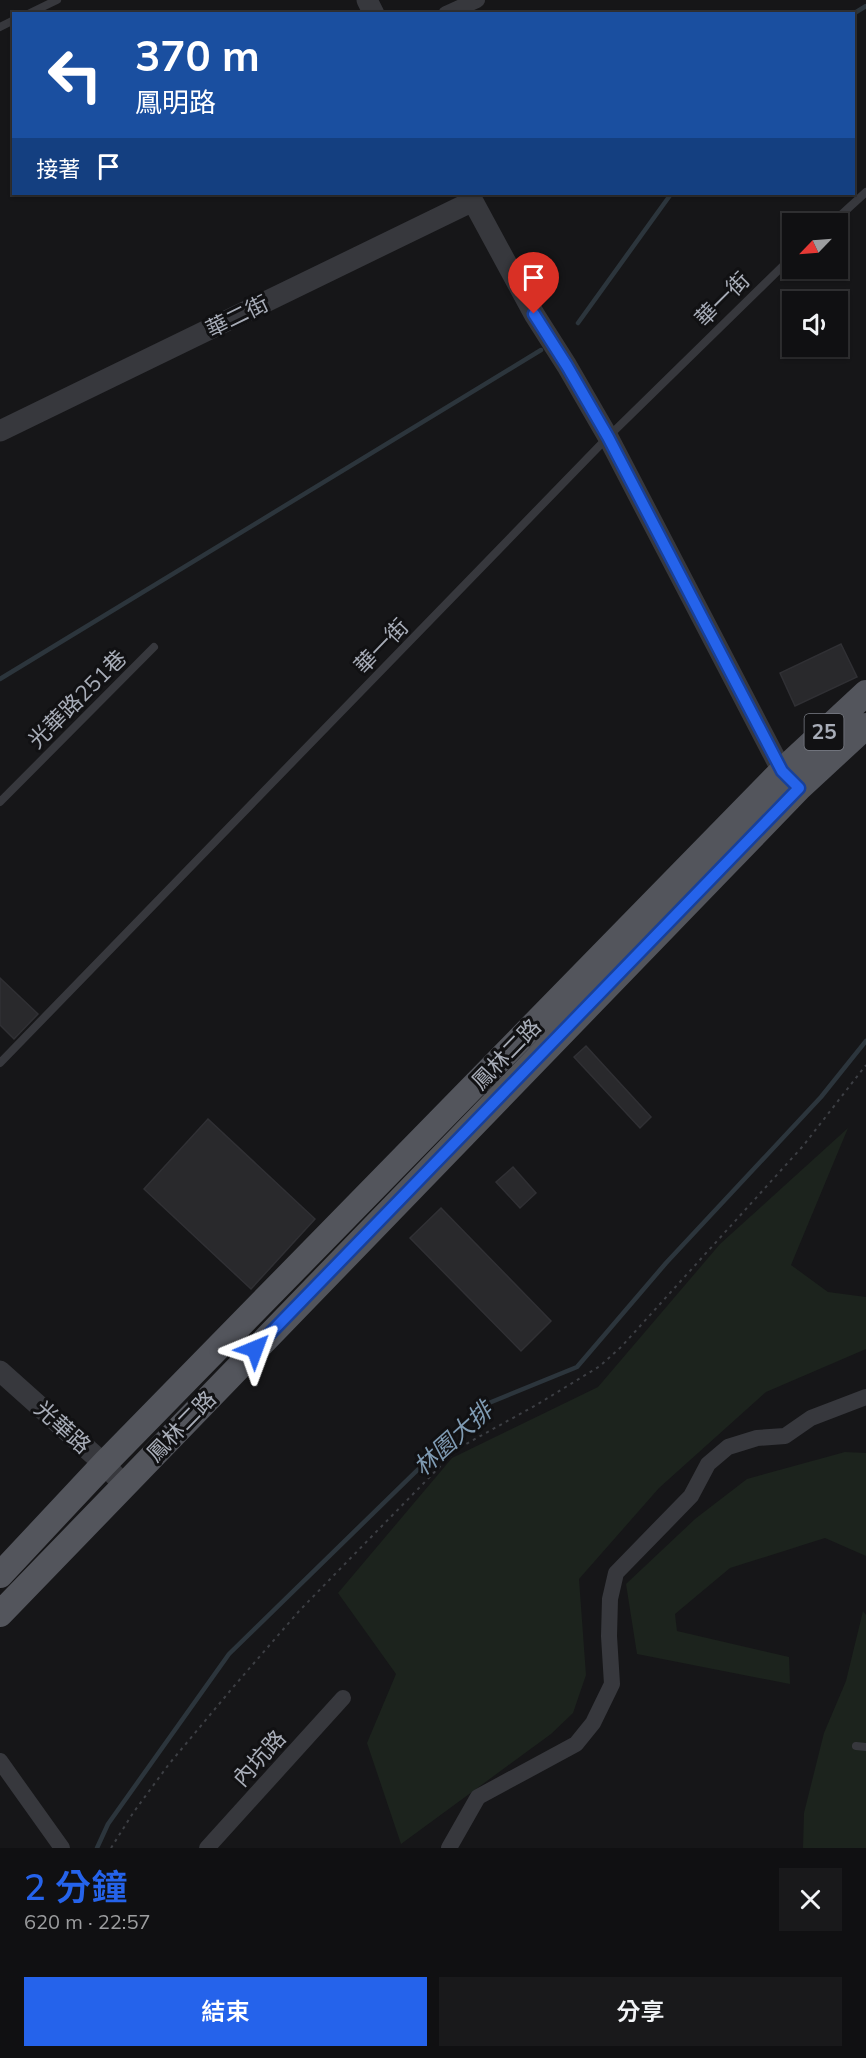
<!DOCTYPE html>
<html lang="zh-TW">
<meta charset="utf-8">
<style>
:root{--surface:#101012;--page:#19191b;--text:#f1f3f6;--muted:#9c9d9f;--line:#303032;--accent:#2563eb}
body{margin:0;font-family:Mulish,"Noto Sans TC",sans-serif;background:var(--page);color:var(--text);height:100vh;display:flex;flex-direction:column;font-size:22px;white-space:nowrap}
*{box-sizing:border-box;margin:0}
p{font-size:20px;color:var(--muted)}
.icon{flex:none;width:33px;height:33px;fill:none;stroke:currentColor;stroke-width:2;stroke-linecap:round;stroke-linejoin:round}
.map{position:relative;height:1848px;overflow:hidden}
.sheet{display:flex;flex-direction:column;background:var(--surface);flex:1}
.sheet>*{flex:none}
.banner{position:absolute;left:12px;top:12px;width:843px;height:183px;border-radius:0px;box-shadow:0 2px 4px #0004,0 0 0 2px var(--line);background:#1a4fa0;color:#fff;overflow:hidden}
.needle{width:39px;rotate:245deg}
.tools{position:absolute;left:782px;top:213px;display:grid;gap:12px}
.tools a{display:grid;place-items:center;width:66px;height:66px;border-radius:0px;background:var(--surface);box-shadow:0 2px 4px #0004,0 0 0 2px var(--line);font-size:30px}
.pin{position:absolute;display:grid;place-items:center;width:51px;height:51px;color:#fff;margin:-62px -26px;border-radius:50% 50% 50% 0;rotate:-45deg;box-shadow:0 0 6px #0007}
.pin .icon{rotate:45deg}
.me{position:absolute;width:66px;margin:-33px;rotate:44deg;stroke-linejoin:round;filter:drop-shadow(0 0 4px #0008)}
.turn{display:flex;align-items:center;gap:21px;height:126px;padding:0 24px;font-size:27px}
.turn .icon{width:78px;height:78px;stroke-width:2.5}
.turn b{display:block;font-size:42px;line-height:51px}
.then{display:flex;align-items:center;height:57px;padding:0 24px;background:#0003;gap:12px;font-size:22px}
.round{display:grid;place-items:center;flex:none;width:63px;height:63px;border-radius:0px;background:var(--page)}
.headline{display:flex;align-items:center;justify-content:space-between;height:102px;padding:0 24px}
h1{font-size:36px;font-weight:600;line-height:45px;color:var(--accent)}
.button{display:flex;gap:12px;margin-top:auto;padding:12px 24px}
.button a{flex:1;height:69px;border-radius:0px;background:var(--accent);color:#fff;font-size:24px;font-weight:600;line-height:69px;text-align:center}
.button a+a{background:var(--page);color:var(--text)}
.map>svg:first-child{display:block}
</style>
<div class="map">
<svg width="866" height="1848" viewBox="0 0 866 1848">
<rect width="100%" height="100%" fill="#161618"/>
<!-- green -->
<path fill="#1c231d" d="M848 1128 791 1265 828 1292 866 1297V1349L766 1392 659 1488 579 1579 586 1675 573 1713 551 1734 401 1844 367 1743 396 1674 338 1593 452 1458 598 1387 720 1244Z
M845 1452 866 1453V1556L825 1538 730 1568 675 1614 677 1631 789 1657 790 1684 637 1654 626 1584 695 1519 747 1479Z
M863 1611 866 1615V1848H803L804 1813 824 1733 846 1681Z"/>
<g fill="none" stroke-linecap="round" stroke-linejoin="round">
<!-- stream -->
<path stroke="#2c353c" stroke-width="4.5" d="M853 14 866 6
M578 323 671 194
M0 679 541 350
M97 1848 108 1824 229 1654 484 1405 577 1367 666 1263 821 1097 866 1041"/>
</g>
<!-- building -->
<path fill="#29292c" stroke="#303034" stroke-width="1.5" d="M841 644 857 677 795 706 780 673Z
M0 978 38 1014 14 1039 0 1025Z
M586 1046 651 1117 640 1128 574 1057Z
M208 1119 315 1219 251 1289 144 1189Z
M513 1167 536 1193 520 1208 496 1182Z
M441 1208 551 1321 521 1351 410 1238Z"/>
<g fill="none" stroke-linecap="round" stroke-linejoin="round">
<!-- path -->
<path stroke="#3d3f44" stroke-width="2" stroke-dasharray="3 4.5" stroke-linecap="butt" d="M111 1848 133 1813 169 1764 235 1685 300 1610 457 1449 538 1404 600 1366 622 1346 803 1146 866 1065"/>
<!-- service -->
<path stroke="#37383d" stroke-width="8" d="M28 14 57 0
M0 27 14 20
M831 224 866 192
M0 802 154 647
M0 1063 608 437 792 257
M856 1746 866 1747"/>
<!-- minor -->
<path stroke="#37383d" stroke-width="16" d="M446 14 477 0
M0 1761 62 1848
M207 1848 343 1698
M449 1848 478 1797 576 1744 593 1723 612 1684 609 1636 610 1599 616 1573 691 1496 708 1464 728 1447 757 1438 785 1436 811 1418 866 1397"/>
<!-- tertiary -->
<path stroke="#37383d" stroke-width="21" d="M367 0 374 14
M469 194 534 314 567 366 608 437 782 771 792 781
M0 431 473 201
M0 1371 104 1464 124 1485"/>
<!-- primary -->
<path stroke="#53555c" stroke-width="26" d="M0 1575 104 1464 782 771 866 693
M0 1614 799 788 866 726"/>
</g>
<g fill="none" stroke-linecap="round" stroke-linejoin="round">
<!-- route casing -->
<g stroke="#184099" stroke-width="15">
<path id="route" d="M255 1349 799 788 782 771 608 437 567 366 534 314"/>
</g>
<!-- route -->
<use href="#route" stroke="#2563eb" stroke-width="10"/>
</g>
<g text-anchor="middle" stroke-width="6" stroke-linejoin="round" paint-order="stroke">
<!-- shield labels -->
<rect fill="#111113" stroke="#7b7e86" stroke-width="1.5" x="804.5" y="714" width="39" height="36" rx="4.5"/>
<g font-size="21" font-weight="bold" fill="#a8adb8">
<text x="824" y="739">25</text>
</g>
<!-- street labels -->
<g font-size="22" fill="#a8adb8" stroke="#111113">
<text transform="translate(722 299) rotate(-45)" y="8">華一街</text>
<text transform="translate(237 316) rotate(-26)" y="8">華二街</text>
<text transform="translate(381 646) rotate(-46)" y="8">華一街</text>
<text transform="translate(77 699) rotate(-45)" y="8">光華路251巷</text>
<text transform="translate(506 1054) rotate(-46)" y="8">鳳林二路</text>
<text transform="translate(181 1426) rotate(-46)" y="8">鳳林二路</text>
<text transform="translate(63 1427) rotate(42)" y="8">光華路</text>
<text transform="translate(259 1758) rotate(-48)" y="8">內坑路</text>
</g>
<!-- water labels -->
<g font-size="24" font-style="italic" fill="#7f9bb3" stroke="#111113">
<text transform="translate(453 1439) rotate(-42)" y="8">林園大排</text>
</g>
</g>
</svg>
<div class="tools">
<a><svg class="needle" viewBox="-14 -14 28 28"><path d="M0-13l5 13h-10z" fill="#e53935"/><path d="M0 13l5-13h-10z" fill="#9c9d9f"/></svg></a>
<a><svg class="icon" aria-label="sound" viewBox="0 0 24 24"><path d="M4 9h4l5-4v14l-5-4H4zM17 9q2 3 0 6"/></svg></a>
</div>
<div class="pin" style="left:534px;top:314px;background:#d93025"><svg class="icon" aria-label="arrive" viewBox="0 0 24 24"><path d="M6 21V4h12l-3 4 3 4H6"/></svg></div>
<svg class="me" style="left:255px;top:1349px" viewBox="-20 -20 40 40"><path d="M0-17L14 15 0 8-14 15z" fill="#2563eb" stroke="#fff" stroke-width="4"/></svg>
<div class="banner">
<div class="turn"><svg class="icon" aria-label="left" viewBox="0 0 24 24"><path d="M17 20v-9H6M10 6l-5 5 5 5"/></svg><div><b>370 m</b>鳳明路</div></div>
<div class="then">接著<svg class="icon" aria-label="arrive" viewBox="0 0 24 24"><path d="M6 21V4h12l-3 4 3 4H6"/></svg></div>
</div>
</div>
<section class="sheet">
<div class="headline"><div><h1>2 分鐘</h1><p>620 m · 22:57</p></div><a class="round"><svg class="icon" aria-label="close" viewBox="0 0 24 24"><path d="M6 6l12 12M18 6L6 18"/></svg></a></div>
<div class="button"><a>結束</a><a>分享</a></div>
</section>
